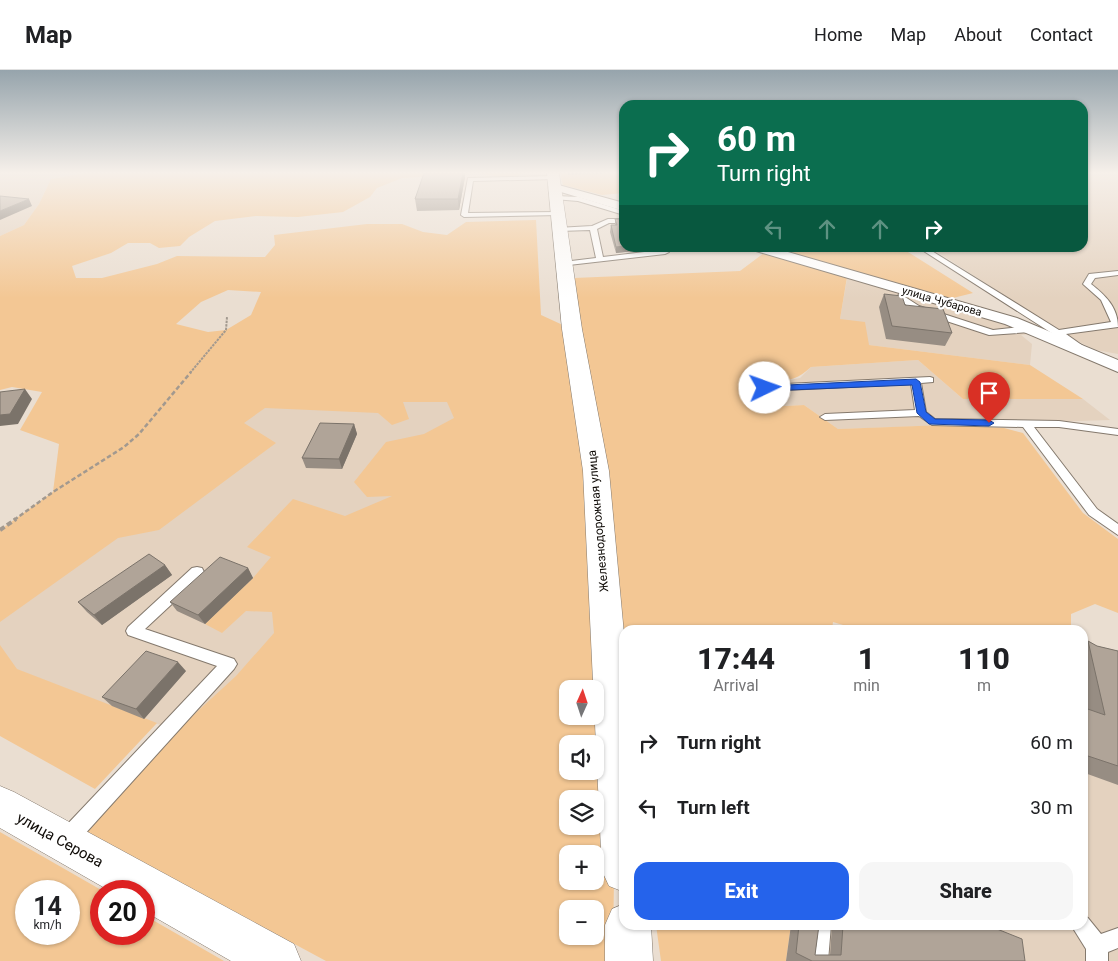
<!DOCTYPE html>
<meta charset="utf-8">
<style>
:root{--surface:#fff;--page:#f6f6f6;--text:#202124;--muted:#757577;--line:#e0e0e0;--accent:#2563eb}
body{margin:0;font-family:Roboto,sans-serif;background:var(--page);color:var(--text);height:100vh;display:flex;flex-direction:column;font-size:19px;white-space:nowrap}
*{box-sizing:border-box;margin:0}
p{font-size:16px;color:var(--muted)}
.icon{flex:none;width:28px;height:28px;fill:none;stroke:currentColor;stroke-width:2;stroke-linecap:round;stroke-linejoin:round}
.map{position:relative;flex:1;overflow:hidden}
.panel{position:absolute;left:619px;top:555px;width:469px;height:305px;display:flex;flex-direction:column;background:var(--surface);border-radius:15px;box-shadow:0 1px 4px #0004}
.panel>*{flex:none}
.guide{position:absolute;left:619px;top:30px;width:469px;height:152px;border-radius:15px;box-shadow:0 1px 4px #0004;background:#0b6e4f;color:#fff;overflow:hidden}
.needle{width:32px;rotate:3deg}
.controls{position:absolute;left:559px;top:610px;display:grid;gap:10px}
.controls a{display:grid;place-items:center;width:45px;height:45px;border-radius:10px;background:var(--surface);box-shadow:0 1px 4px #0004;font-size:25px}
.speed{position:absolute;left:15px;top:810px;display:flex;gap:10px;font-size:25px;font-weight:700;text-align:center}
.speed>*{display:grid;place-content:center;width:65px;height:65px;border-radius:50%;background:var(--surface);box-shadow:0 1px 4px #0004;line-height:1}
.speed small{font-size:12px;font-weight:400}
.speed .limit{border:8px solid #d22;background:#fff;color:#111}
.pin{position:absolute;display:grid;place-items:center;width:42px;height:42px;color:#fff;margin:-51px -21px;border-radius:50% 50% 50% 0;rotate:-45deg;box-shadow:0 0 5px #0007}
.pin .icon{rotate:45deg}
.me{position:absolute;width:55px;margin:-28px;rotate:87deg;stroke-linejoin:round;filter:drop-shadow(0 0 4px #0008)}
.turn{display:flex;align-items:center;gap:18px;height:105px;padding:0 15px;font-size:22px}
.turn .icon{width:65px;height:65px;stroke-width:2.5}
.turn b{display:block;font-size:35px;line-height:42px}
.lanes{display:flex;align-items:center;height:48px;padding:0 15px;background:#0003;justify-content:center;gap:25px;direction:ltr}
.lanes .off{opacity:.35}
.eta{display:flex;justify-content:space-evenly;align-items:center;height:85px;text-align:center}
.eta b{font-size:30px;font-weight:800;line-height:35px}
.action{display:flex;gap:10px;margin-top:auto;padding:10px 15px}
.action a{flex:1;height:58px;border-radius:15px;background:var(--accent);color:#fff;font-size:20px;font-weight:800;line-height:58px;text-align:center}
.action a+a{background:var(--page);color:var(--text)}
ul{padding:0;list-style:none}
li{display:flex;align-items:center;gap:15px;height:65px;padding:0 15px}
li div{flex:1}
li b{display:block;font-size:19px}
li em{font-style:normal}
header{display:flex;align-items:center;gap:30px;box-sizing:border-box;height:70px;padding:0 25px;background:var(--surface);border-bottom:1px solid var(--line)}
header strong{font-size:24px}
nav{display:flex;gap:28px;margin-inline-start:auto;font-size:18px}
.map>svg:first-child{display:block}
</style>
<header>
<strong>Map</strong>
<nav><a>Home</a><a>Map</a><a>About</a><a>Contact</a></nav>
</header>
<div class="map">
<svg width="1118" height="891" viewBox="0 0 1118 891">
<rect width="100%" height="100%" fill="#eaded1"/>
<!-- built -->
<path fill="#e4d2bf" d="M0 103H85L51 109 39 134 24 155 0 166Z
M1083 103H1118V284L1096 280 1071 268 931 178H1082Z
M848 203 1039 263 1021 265 1032 274 1030 295 869 275 840 249Z
M263 267 524 313 414 753 0 593V491Z
M918 290 963 329H1083L1110 350 838 359 804 335 767 337 748 308 774 313 800 308 811 297Z
M1083 628 1118 639V891H786L791 855H1082Z"/>
<!-- green -->
<path fill="#f3c794" fill-rule="evenodd" d="M85 103H522L517 107 505 108 478 103 402 108 377 118 370 127 343 142 298 147 256 146 215 151 189 167 180 176 159 178 150 173H128L111 183 72 196 76 208H102L157 194 177 186 265 187 275 175 274 165 367 154H402L423 162 447 165 466 152 536 150 541 245 565 256 587 402 614 812 613 869 605 891H326L87 762 176 661 236 606 274 563 272 542 246 541 222 563 205 554 253 508 271 487 247 477 293 429 345 446 392 426 367 427 354 412 386 372 424 364 454 348 447 332H403L409 349 392 355 378 343 265 338 244 353 276 373 159 460 118 468 0 552V460L53 422 59 374 20 360 42 322 12 317 0 320V166L24 155 39 134 51 109ZM228 220 261 222 251 245 226 260 208 262 176 254 201 232ZM568 619H595V646H568ZM568 674H595V701H568ZM568 729H595V756H568ZM568 784H595V811H568ZM568 839H595V866H568Z
M560 103H624V123L602 125 563 115Z
M775 178H897L908 182 973 223 949 229Z
M764 183 847 207 840 249 865 252 869 275 1030 295 1083 329H963L918 290 811 297C790 317 774 310 749 309L767 337 804 335 838 359 945 355 1004 358 1023 363 1083 443 1118 469V543L1095 534 1071 544V560H860L833 552 832 560H624V576L574 208 740 201Z
M0 575 17 599 157 653 95 719 0 666Z
M0 762 103 821 101 864H144V845L224 891H0ZM26 821H69V864H26Z
M656 855H791L786 891H661Z"/>
<g fill="none" stroke-linecap="round" stroke-linejoin="round">
<!-- service casing -->
<g stroke="#84796d" stroke-width="2">
<path id="service" d="M554 106 556 109 473 111 468 143 558 142 560 143V145L464 147 461 145 468 108Z
M556 126 579 127 624 141V145L578 131 554 129Z
M608 149H624V153H609L597 159 603 187 661 180 660 178H666L669 182 665 184 560 196V192H563L596 188 590 160 559 161 556 159 557 158 592 156Z
M919 178H927L1059 260 1111 252 1101 230 1083 214 1089 204 1118 201V205L1095 208 1091 214C1105 225 1118 237 1118 257L1066 264 1083 276 1081 278H1075Z
M902 218H908L909 220 905 227 919 236 993 260 1030 256 1034 259 1030 262 989 265 913 240 897 228Z
M930 307 933 308V312L921 313 926 342 935 349 1059 351 1118 359V365L1059 357H1034L1097 439 1118 454V465L1089 445 1023 357 932 355 919 346 825 350 820 347 825 344 915 340 911 314 765 321 760 318 765 315Z
M197 497 202 498 204 502 202 506 145 559 234 589 237 594 234 599 74 776 67 778 60 776 58 769 60 762 217 596 128 565 126 561 128 557 192 498Z
M1082 845 1088 848 1101 864 1118 858V878L1108 882V891H1086V879L1071 855H1082Z
M811 855H831L828 891H806Z"/>
</g>
<!-- minor casing -->
<g stroke="#84796d" stroke-width="2">
<path id="minor" d="M555 114 624 133V141L551 119 549 117 551 115Z
M755 178H774L1017 248 1118 290V302L1005 254 756 181Z"/>
</g>
<!-- tertiary casing -->
<g stroke="#84796d" stroke-width="1">
<path id="tertiary" d="M547 103H559L582 259 609 401 624 564V822L609 816 602 801 583 401 562 259Z
M624 834V855H651L653 891H605V855L612 839Z"/>
</g>
<!-- secondary casing -->
<g stroke="#84796d" stroke-width="1">
<path id="secondary" d="M0 716 14 722 294 874 301 891H231L144 841V821H110L0 758Z"/>
</g>
<!-- path-far2 -->
<path stroke="#a2998f" stroke-width="2" stroke-dasharray="2.5 1" stroke-linecap="butt" d="M568 104 602 103
M190 303 226 260 227 247"/>
<!-- path-far1 -->
<path stroke="#a2998f" stroke-width="2.5" stroke-dasharray="4.5 2.5" stroke-linecap="butt" d="M14 450 53 422 124 377 139 364 191 302"/>
<!-- path -->
<path stroke="#a2998f" stroke-width="4" stroke-dasharray="5.5 3" stroke-linecap="butt" d="M0 460 16 449"/>
<!-- service -->
<use href="#service" fill="#fff" fill-rule="evenodd"/>
<!-- minor -->
<use href="#minor" fill="#fff" fill-rule="evenodd"/>
<!-- tertiary -->
<use href="#tertiary" fill="#fff" fill-rule="evenodd"/>
<!-- secondary -->
<use href="#secondary" fill="#fff" fill-rule="evenodd"/>
</g>
<!-- wall -->
<path fill="#978d83" d="M424 103H465V107L459 140 417 141 415 129Z
M615 149 644 180 616 183 610 162 611 155H615Z
M884 224 952 263 945 276 886 269 879 237Z
M354 354 357 364 342 399 306 398 302 388Z
M165 495 172 505 102 555 87 542 78 532Z
M248 498 253 508 205 554 177 541 170 532Z
M1088 571 1097 576 1118 581V715L1082 702V637L1084 638 1082 632V576Z
M186 601 144 649 112 636 102 627Z
M791 855H819L815 885H830L832 855H987L1025 891H786Z"/>
<!-- shaded-wall -->
<path fill="#7b736a" d="M463 103H465V107L459 140 458 129Z
M29 129 32 136 0 150V141Z
M624 176V178H644V180L616 183V177Z
M25 319 32 329 18 354 0 356V345Z
M354 354 357 364 342 399 339 389Z
M165 495 172 505 102 555 94 545Z
M248 498 253 508 205 554 198 545Z
M178 592 186 601 144 649 136 639Z"/>
<!-- building -->
<path fill="#b0a498" stroke="#7b736a" d="M424 103H463L458 129H415Z
M0 126 29 129 0 141Z
M615 149H624V176L616 177 611 155H617Z
M884 224 902 226 905 235 943 239 952 263 892 256Z
M25 319 10 344 0 345V322Z
M320 353 354 354 339 389 302 388Z
M149 484 165 495 94 545 78 532Z
M220 487 248 498 198 545 170 532Z
M1088 571 1097 576 1118 581V696L1082 684V637L1105 645Z
M146 581 178 592 136 639 102 627Z
M799 855H819L815 885H841L843 855H987L1022 869 1025 891H812L796 883Z"/>
<!-- sky -->
<linearGradient id="sky" x2="0" y2="1"><stop stop-color="#96a4ac"/><stop offset="0.45" stop-color="#f6f0ea"/><stop offset="1" stop-color="#f6f0ea" stop-opacity="0"/></linearGradient>
<rect width="1118" height="228" fill="url(#sky)"/>
<!-- route -->
<path fill="#2563eb" stroke="#184099" d="M916 309 920 312 926 342 935 349 989 350 994 353 989 356 929 354 917 343 912 315 765 321 761 318 765 316Z"/>
<g text-anchor="middle" stroke-width="4.5" stroke-linejoin="round" paint-order="stroke">
<!-- far-street labels -->
<g font-size="11" fill="#0f0b07" stroke="#fff">
<text transform="translate(942 231) rotate(16)" y="4">улица Чубарова</text>
</g>
<!-- street labels -->
<g font-size="12" fill="#0f0b07" stroke="#fff">
<text transform="translate(598 451) rotate(-95)" y="4">Железнодорожная улица</text>
</g>
<!-- near-street labels -->
<g font-size="15" fill="#0f0b07" stroke="#fff">
<text transform="translate(60 770) rotate(29)" y="5">улица Серова</text>
</g>
</g>
</svg>
<div class="controls">
<a><svg class="needle" viewBox="-14 -14 28 28"><path d="M0-13l5 13h-10z" fill="#e53935"/><path d="M0 13l5-13h-10z" fill="#757577"/></svg></a>
<a><svg class="icon" aria-label="sound" viewBox="0 0 24 24"><path d="M4 9h4l5-4v14l-5-4H4zM17 9q2 3 0 6"/></svg></a>
<a><svg class="icon" aria-label="layers" viewBox="0 0 24 24"><path d="M12 4l9 5-9 5-9-5zM3 14l9 5 9-5"/></svg></a>
<a>+</a>
<a>−</a>
</div>
<div class="speed"><div>14<small>km/h</small></div><div class="limit">20</div></div>
<div class="pin" style="left:989px;top:353px;background:#d93025"><svg class="icon" aria-label="arrive" viewBox="0 0 24 24"><path d="M6 21V4h12l-3 4 3 4H6"/></svg></div>
<svg class="me" style="left:765px;top:318px" viewBox="-20 -20 40 40"><circle r="19" fill="#fff"/><path d="M0-13L10 11 0 6-10 11z" fill="#2563eb"/></svg>
<div class="guide">
<div class="turn"><svg class="icon" aria-label="right" viewBox="0 0 24 24"><path d="M7 20v-9h11M14 6l5 5-5 5"/></svg><div><b>60 m</b>Turn right</div></div>
<div class="lanes"><svg class="icon off" aria-label="left" viewBox="0 0 24 24"><path d="M17 20v-9H6M10 6l-5 5 5 5"/></svg><svg class="icon off" aria-label="ahead" viewBox="0 0 24 24"><path d="M12 20V5M6 11l6-6 6 6"/></svg><svg class="icon off" aria-label="ahead" viewBox="0 0 24 24"><path d="M12 20V5M6 11l6-6 6 6"/></svg><svg class="icon" aria-label="right" viewBox="0 0 24 24"><path d="M7 20v-9h11M14 6l5 5-5 5"/></svg></div>
</div>
<section class="panel">
<div class="eta">
<div><b>17:44</b><p>Arrival</p></div>
<div><b>1</b><p>min</p></div>
<div><b>110</b><p>m</p></div>
</div>
<ul>
<li><svg class="icon" aria-label="right" viewBox="0 0 24 24"><path d="M7 20v-9h11M14 6l5 5-5 5"/></svg><div><b>Turn right</b></div><em>60 m</em></li>
<li><svg class="icon" aria-label="left" viewBox="0 0 24 24"><path d="M17 20v-9H6M10 6l-5 5 5 5"/></svg><div><b>Turn left</b></div><em>30 m</em></li>
</ul>
<div class="action"><a>Exit</a><a>Share</a></div>
</section>
</div>
